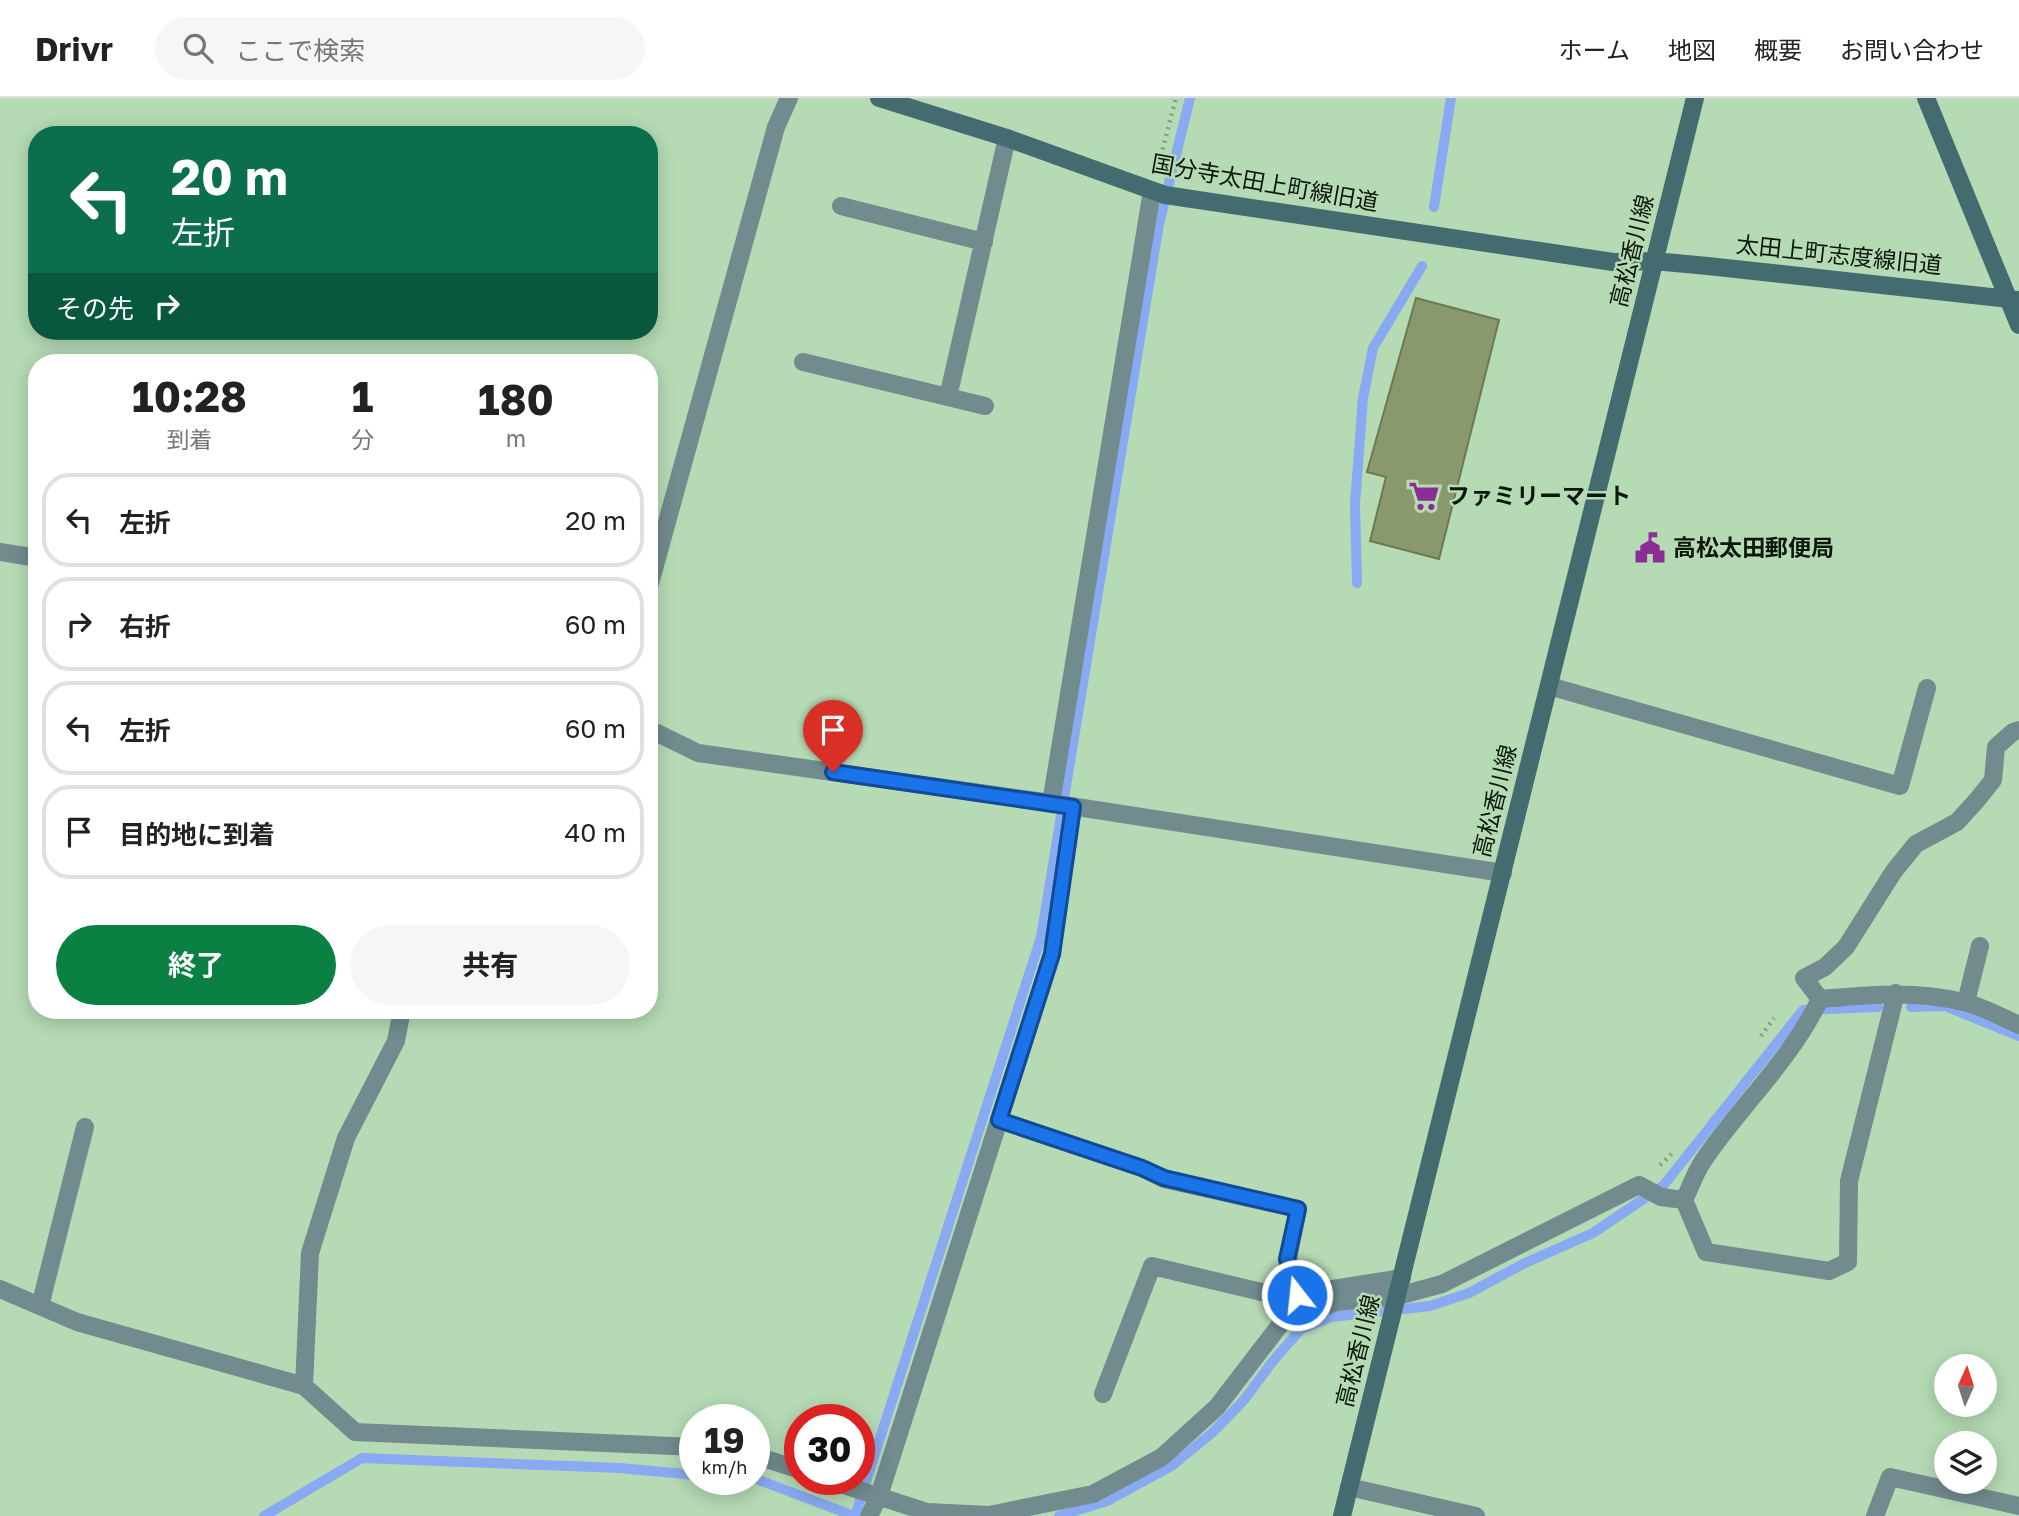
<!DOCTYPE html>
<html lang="ja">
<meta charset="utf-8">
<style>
:root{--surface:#fff;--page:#f6f6f6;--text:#222;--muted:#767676;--line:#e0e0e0;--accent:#0b8043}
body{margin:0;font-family:"Golos Text","Noto Sans JP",sans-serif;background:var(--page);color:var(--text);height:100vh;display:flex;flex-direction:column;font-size:26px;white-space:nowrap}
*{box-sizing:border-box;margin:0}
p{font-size:23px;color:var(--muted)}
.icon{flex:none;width:38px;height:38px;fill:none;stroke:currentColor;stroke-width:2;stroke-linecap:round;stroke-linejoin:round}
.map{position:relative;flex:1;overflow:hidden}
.side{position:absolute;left:28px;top:256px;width:630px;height:665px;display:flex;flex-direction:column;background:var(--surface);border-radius:28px;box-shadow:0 4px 18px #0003}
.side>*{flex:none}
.hud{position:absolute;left:28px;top:28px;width:630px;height:214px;border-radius:28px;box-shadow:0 4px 18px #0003;background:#0b6e4f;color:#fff;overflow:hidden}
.needle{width:46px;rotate:3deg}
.tools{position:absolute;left:1934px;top:1256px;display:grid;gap:14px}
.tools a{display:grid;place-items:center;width:63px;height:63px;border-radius:50%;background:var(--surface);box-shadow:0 4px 18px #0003;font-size:35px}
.speed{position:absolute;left:679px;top:1306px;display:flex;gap:14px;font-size:35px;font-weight:700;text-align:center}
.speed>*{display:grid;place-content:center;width:91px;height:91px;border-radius:50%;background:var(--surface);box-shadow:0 4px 18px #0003;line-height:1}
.speed small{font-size:18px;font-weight:400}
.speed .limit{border:10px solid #d22;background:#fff;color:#111}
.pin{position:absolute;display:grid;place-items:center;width:60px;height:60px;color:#fff;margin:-72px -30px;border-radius:50% 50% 50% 0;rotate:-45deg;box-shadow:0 0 7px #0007}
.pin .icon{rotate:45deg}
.me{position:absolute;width:77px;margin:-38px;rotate:344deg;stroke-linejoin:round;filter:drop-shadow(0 0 5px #0008)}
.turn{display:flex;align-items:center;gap:24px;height:147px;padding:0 28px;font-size:32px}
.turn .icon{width:91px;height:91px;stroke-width:2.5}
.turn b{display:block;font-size:49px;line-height:60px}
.then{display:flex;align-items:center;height:66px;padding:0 28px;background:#0003;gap:14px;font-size:26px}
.eta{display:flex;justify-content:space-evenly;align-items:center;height:119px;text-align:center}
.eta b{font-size:42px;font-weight:700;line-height:49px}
.button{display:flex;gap:14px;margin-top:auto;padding:14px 28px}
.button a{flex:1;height:80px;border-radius:42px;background:var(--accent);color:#fff;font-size:28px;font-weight:700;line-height:80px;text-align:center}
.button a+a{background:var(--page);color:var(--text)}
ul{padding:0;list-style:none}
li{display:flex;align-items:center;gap:21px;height:94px;margin:0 14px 10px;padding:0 14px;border:4px solid var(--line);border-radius:28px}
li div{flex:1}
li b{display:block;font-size:26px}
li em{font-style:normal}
header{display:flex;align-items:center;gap:42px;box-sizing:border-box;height:98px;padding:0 35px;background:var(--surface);border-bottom:2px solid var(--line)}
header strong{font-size:33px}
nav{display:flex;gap:38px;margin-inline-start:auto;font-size:24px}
.search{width:490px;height:63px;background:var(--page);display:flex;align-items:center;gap:18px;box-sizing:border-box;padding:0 24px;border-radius:38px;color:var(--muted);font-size:26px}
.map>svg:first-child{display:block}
</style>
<header>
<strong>Drivr</strong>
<div class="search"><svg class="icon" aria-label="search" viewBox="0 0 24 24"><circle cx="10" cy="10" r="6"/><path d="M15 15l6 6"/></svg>ここで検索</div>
<nav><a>ホーム</a><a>地図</a><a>概要</a><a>お問い合わせ</a></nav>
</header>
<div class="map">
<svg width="2019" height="1418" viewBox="0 0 2019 1418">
<rect width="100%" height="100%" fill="#b5dab4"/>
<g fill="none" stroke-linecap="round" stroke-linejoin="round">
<!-- stream -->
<path stroke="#88aaf2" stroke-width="10" d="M1434 109 1451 0
M1357 485 1355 406 1363 300 1373 250 1422 168
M1911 909 1945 908 2019 938
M748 1381H756L854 1418
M264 1418 362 1360 620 1370 695 1377
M855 1418 1041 839 1159 126 1190 0
M1059 1418 1107 1403 1173 1367 1213 1334 1244 1302 1273 1263 1301 1231 1331 1219 1430 1208 1469 1195 1523 1166 1593 1135 1642 1102 1663 1088 1803 912 1878 909"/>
</g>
<!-- building -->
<path fill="#89996d" stroke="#6b7a4f" stroke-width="2" d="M1416 200 1499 222 1439 461 1370 443 1386 379 1367 374Z"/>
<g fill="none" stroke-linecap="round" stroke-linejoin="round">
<!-- path -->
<path stroke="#819f80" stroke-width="4.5" stroke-dasharray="2 5" stroke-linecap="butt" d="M1159 65 1176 0
M1761 938 1774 920
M1660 1067 1674 1054"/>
<!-- lane -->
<path stroke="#728b8e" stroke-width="18" d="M1684 1102C1690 1090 1695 1075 1703 1063 1740 1008 1791 962 1820 901
M879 1398 1052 856 1073 710"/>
<!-- street -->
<path stroke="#728b8e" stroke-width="18" d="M841 108 984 144
M803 264 985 308
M948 299 1007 40
M0 454 37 460
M649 489 776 29 789 0
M1549 588 1900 688 1927 590
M649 631 698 655 1051 705 1503 775
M2019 632 2013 634 1996 649 1993 682 1977 702 1957 724 1916 746 1894 773 1846 849 1825 869 1804 880 1820 901C1868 897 1915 892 1963 904 1982 908 2001 919 2019 927
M1051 705 1152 93
M1966 904 1980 848
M999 1022 1142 1070 1164 1081 1298 1111 1288 1161 1297 1197
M0 1191 77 1224 304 1288 355 1334 695 1349
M40 1208 85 1029
M304 1288 310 1155 346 1040 396 943 402 912
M1103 1296 1152 1168 1282 1199 1402 1180
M754 1357 800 1372
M825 1381 927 1414 989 1417 1093 1396 1162 1359 1217 1309 1283 1223 1336 1204 1398 1198 1442 1186 1639 1087 1661 1099 1684 1102 1706 1154 1829 1173 1848 1164 1849 1083 1896 895
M1349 1389 1476 1418
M869 1418 879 1398
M1875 1418 1890 1379 2019 1408"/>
<!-- secondary -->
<path stroke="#446b6f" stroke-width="18" d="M879 0 1007 40 1165 97 1613 164 1654 163 1708 168 2019 202
M1926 0 2019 227
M1342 1418 1695 0"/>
</g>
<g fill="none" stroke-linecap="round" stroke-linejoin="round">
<!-- route casing -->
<g stroke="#114b97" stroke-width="18">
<path id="route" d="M833 674 1073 709 1052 856 999 1022 1142 1070 1164 1080 1298 1111 1287 1161 1297 1197"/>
</g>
<!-- route -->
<use href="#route" stroke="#1a73e8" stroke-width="12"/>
</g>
<!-- icons -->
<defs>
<g id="supermarket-bare" transform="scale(2.415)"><path d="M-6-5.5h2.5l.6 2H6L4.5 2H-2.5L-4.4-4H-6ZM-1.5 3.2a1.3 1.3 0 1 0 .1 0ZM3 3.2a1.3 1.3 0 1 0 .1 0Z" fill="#8c2c95" stroke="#b5dab4" stroke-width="2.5" paint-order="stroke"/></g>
<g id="civic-bare" transform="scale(2.415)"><path d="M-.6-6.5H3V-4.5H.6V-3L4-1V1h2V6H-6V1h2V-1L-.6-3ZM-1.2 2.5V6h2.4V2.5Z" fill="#8c2c95" stroke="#b5dab4" stroke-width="2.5" paint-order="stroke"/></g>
</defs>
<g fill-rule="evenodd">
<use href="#supermarket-bare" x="1424" y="398"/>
<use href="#civic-bare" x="1650" y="450"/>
</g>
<g text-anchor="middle" stroke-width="5" stroke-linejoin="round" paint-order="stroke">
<!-- street labels -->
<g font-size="23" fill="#0a170a" stroke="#b5dab4">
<text transform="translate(1265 85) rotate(10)" y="8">国分寺太田上町線旧道</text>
<text transform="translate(1632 153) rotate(-76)" y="8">高松香川線</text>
<text transform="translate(1839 157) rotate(6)" y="8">太田上町志度線旧道</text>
<text transform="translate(1495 703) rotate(-76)" y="8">高松香川線</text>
<text transform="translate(1358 1253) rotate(-76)" y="8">高松香川線</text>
</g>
<!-- poi labels -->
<g font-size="23" font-weight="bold" fill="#0a170a" stroke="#b5dab4" text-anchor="start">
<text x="1447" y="406">ファミリーマート</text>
<text x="1673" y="458">高松太田郵便局</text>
</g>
</g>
</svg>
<div class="tools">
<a><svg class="needle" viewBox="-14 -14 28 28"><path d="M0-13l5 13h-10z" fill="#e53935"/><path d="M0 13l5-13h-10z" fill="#767676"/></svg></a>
<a><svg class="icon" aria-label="layers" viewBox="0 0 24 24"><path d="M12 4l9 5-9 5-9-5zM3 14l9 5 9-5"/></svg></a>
</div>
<div class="speed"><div>19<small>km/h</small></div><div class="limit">30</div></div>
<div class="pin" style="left:833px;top:674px;background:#d93025"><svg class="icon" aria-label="arrive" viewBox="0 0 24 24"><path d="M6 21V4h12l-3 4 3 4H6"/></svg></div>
<svg class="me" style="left:1297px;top:1197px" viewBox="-20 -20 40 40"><circle r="17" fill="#1a73e8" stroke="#fff" stroke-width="3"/><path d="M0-11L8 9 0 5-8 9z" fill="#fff"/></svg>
<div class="hud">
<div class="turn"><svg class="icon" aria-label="left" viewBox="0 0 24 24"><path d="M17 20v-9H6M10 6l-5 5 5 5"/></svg><div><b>20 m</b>左折</div></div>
<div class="then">その先<svg class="icon" aria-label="right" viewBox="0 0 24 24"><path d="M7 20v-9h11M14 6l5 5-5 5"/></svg></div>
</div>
<section class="side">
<div class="eta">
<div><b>10:28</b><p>到着</p></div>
<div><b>1</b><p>分</p></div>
<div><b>180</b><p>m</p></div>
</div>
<ul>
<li><svg class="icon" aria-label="left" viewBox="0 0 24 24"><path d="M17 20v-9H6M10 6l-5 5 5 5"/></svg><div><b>左折</b></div><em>20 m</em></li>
<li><svg class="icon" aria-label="right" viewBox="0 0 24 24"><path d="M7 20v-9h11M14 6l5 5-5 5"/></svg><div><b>右折</b></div><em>60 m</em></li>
<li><svg class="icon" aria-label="left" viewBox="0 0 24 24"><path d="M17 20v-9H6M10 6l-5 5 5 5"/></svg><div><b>左折</b></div><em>60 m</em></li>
<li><svg class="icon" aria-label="arrive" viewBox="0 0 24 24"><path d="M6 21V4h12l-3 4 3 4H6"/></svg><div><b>目的地に到着</b></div><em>40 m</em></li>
</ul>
<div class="button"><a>終了</a><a>共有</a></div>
</section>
</div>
